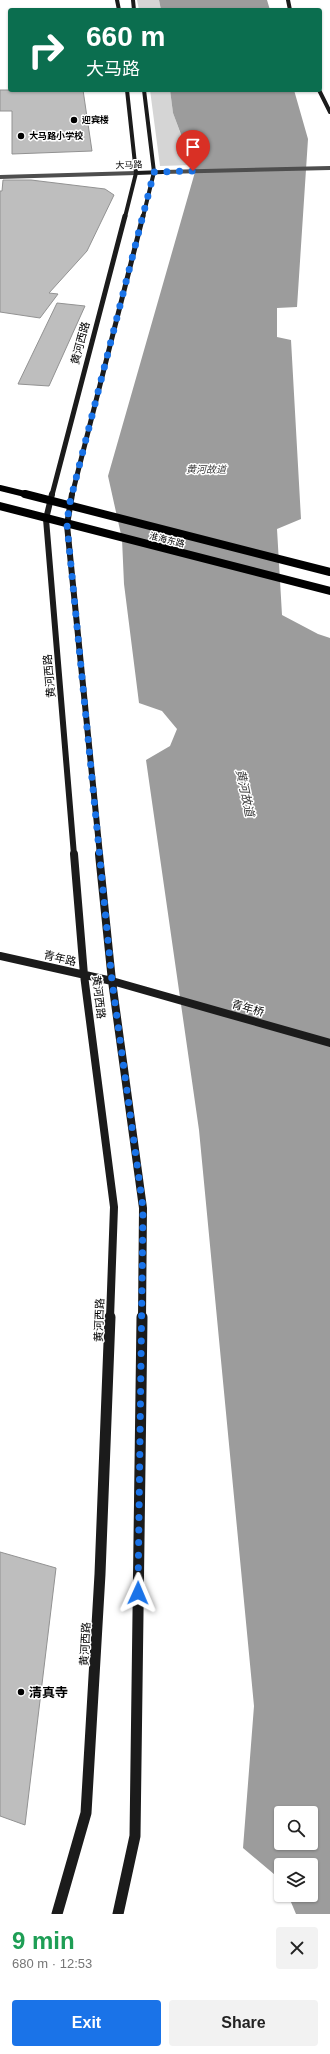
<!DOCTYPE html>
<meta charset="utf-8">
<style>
:root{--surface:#fff;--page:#f2f2f2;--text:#222;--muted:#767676;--accent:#1a73e8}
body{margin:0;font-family:Helvetica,"Noto Sans SC",sans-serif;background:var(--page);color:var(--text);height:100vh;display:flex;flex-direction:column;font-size:15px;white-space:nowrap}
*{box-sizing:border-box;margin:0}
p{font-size:13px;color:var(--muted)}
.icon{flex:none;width:22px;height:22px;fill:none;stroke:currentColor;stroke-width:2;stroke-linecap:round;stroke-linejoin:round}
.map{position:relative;height:1914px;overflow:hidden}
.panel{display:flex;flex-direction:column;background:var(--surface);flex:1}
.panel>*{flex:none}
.hud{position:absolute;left:8px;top:8px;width:314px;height:84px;border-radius:4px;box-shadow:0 1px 3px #0004;background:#0b6e4f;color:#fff;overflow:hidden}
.tools{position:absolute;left:274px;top:1806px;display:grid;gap:8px}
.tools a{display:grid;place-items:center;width:44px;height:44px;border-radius:4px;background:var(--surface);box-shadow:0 1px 3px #0004;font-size:20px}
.pin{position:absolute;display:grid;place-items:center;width:34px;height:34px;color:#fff;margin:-41px -17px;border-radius:50% 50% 50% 0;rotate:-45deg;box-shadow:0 0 4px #0007}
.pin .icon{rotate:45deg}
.me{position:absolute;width:44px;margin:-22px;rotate:1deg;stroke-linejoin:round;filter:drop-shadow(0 0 3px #0008)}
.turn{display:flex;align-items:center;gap:14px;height:84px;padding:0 12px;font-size:18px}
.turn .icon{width:52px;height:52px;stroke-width:2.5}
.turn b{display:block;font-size:28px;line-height:34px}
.round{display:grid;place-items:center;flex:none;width:42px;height:42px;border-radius:4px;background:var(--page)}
.overview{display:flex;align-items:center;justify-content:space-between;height:68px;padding:0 12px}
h1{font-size:24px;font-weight:700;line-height:30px;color:#1e9e55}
.button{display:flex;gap:8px;margin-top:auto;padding:8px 12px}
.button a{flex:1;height:46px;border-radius:4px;background:var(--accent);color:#fff;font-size:16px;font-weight:700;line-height:46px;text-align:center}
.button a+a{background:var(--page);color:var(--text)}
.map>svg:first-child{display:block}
</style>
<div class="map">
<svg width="330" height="1914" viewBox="0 0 330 1914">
<rect width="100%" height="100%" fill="#fff"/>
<!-- green -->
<path fill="#d5d5d5" d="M137 0H159L161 10H139Z
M150 90H170L173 113 192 165 160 166Z"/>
<!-- water -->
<path fill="#9c9c9c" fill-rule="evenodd" d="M159 0H267L270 10H161Z
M170 90H294L308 139 297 307 277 308V337L291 340 301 519 277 529 282 615 318 634 330 638V1914H296L288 1895H311V1865H281V1880L243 1848 254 1706 199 1130 146 760 170 746 177 729 162 711 139 703 124 584 122 539 108 476 195 172 173 113ZM281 1813H311V1843H281Z"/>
<!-- building -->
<path fill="#bebebe" stroke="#929292" d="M0 90H83L92 151 12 154V111H0Z
M3 180H31L105 189 114 195 87 251 49 293 58 294 40 318 0 312V191H2Z
M57 303 85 306 49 386 18 384Z
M0 1552 56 1568 25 1825 0 1816Z"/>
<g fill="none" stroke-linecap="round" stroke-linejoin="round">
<!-- street -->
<path stroke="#4e4e4e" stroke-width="4" d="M163 172 330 168
M0 177 136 173"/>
<!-- secondary-far4 -->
<path stroke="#1b1b1b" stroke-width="4" d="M117 0 119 10
M133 0 134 10
M288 0 290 10
M319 90 330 112
M136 173 163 172
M125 217 136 173 127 90
M143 217 154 172 144 90"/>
<!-- secondary-far3 -->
<path stroke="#1b1b1b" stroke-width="5" d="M52 495 125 216
M72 495 143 216"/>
<!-- secondary-far2 -->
<path stroke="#1b1b1b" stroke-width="6" d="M52 494 46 519 74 855
M72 494 67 525 100 855"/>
<!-- secondary-far1 -->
<path stroke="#1b1b1b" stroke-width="8" d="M74 854 84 975 114 1207 110 1318
M99 854 112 981 143 1208 142 1318
M0 956 112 981 330 1043"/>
<!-- secondary -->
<path stroke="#1b1b1b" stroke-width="11" d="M57 1914 86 1813 100 1574 110 1317
M118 1914 135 1836 142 1317"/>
<!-- primary-far1 -->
<path stroke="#000" stroke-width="6" d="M0 488 29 495"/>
<!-- primary -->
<path stroke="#000" stroke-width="8" d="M25 494 330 572
M0 506 330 591"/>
</g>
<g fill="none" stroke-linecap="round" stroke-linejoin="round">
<!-- route -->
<path stroke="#1a73e8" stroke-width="7" stroke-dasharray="0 12.6" d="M138 1593 143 1208 112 981 67 525 69 506 154 172 193 171"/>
</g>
<!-- markers -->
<g fill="#000" stroke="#fff" stroke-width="1.5">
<circle cx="74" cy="120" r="4"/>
<circle cx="21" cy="136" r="4"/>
<circle cx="21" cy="1692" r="4"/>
</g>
<g text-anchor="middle" stroke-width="3" stroke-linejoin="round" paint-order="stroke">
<!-- far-poi labels -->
<g font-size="9" font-weight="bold" fill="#000" stroke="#fff" text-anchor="start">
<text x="82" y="123">迎宾楼</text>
<text x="29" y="139">大马路小学校</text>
</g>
<!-- far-street labels -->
<g font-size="9" fill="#000" stroke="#fff">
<text transform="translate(129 165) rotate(-2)" y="3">大马路</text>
<text transform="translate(167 540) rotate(14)" y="3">淮海东路</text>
</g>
<!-- far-water labels -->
<g font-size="10" font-style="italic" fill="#3d3d3d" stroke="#fff">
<text x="206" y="473">黄河故道</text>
</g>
<!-- street labels -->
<g font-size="11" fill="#000" stroke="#fff">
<text transform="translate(80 343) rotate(-75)" y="4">黄河西路</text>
<text transform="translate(49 676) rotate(-95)" y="4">黄河西路</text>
<text transform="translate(60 958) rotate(13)" y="4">青年路</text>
<text transform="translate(99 997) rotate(83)" y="4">黄河西路</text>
<text transform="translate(248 1008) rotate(16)" y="4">青年桥</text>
<text transform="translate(99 1320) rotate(-88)" y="4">黄河西路</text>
<text transform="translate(85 1644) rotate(-87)" y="4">黄河西路</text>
</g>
<!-- water labels -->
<g font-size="12" font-style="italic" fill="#3d3d3d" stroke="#fff">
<text transform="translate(245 793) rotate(78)" y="4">黄河故道</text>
</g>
<!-- near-poi labels -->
<g font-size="13" font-weight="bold" fill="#000" stroke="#fff" text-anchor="start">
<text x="29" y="1697">清真寺</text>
</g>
</g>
</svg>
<div class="tools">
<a><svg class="icon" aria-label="search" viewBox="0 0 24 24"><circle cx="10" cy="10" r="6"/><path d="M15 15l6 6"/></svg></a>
<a><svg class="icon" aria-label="layers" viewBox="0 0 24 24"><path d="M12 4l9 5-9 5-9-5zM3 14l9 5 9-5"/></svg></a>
</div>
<div class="pin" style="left:193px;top:171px;background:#d93025"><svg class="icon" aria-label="arrive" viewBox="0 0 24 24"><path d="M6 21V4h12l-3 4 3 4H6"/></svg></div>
<svg class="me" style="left:138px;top:1593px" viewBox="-20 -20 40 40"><path d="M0-17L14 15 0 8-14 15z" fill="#1a73e8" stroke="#fff" stroke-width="4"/></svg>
<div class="hud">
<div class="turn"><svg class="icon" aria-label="right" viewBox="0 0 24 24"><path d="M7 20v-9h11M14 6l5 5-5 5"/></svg><div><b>660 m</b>大马路</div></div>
</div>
</div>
<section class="panel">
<div class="overview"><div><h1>9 min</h1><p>680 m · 12:53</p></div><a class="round"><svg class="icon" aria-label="close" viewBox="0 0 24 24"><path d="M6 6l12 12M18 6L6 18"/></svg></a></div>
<div class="button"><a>Exit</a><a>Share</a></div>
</section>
